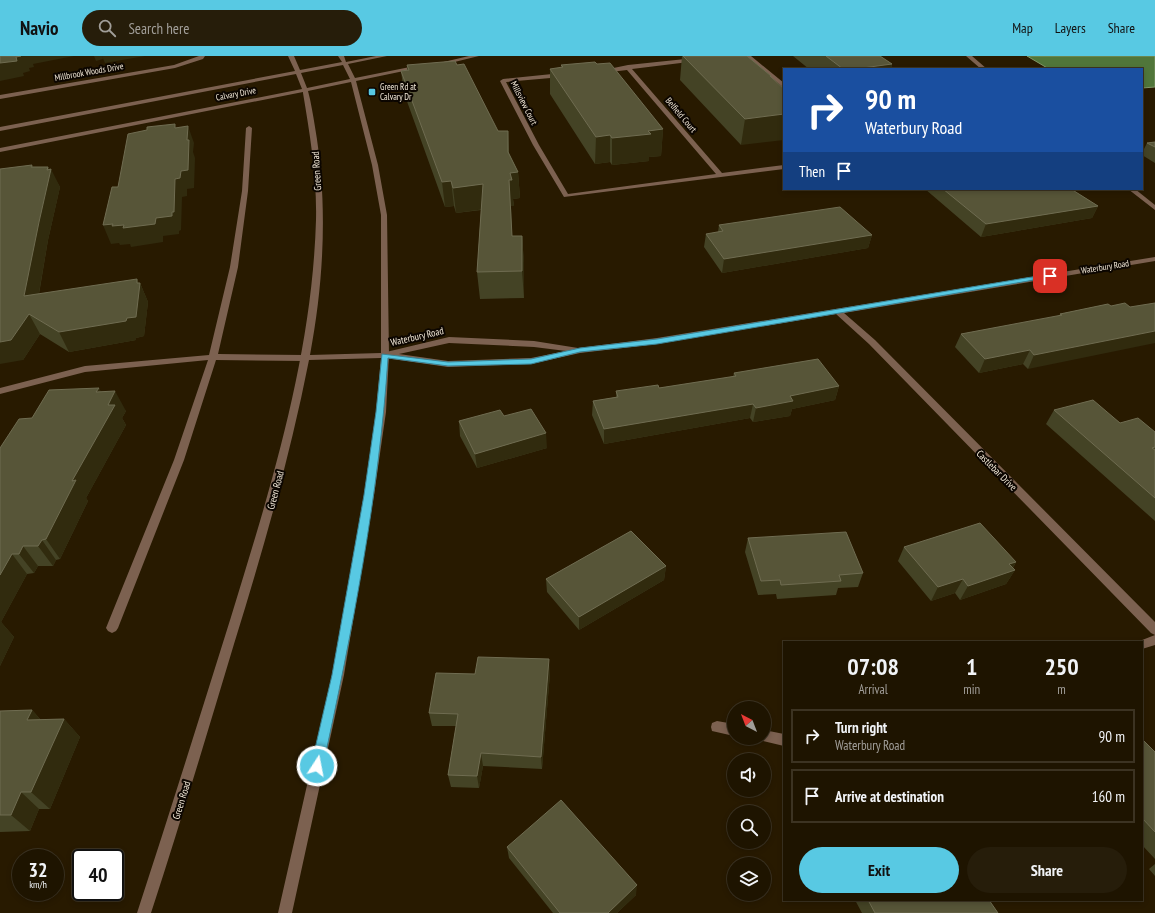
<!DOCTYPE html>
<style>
:root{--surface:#1e1400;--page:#261d0a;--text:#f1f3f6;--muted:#a19e99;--line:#3c3322;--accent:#58c9e3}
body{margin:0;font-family:"PT Sans Narrow",sans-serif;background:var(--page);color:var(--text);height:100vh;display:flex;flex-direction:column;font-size:15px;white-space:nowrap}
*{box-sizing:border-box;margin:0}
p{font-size:13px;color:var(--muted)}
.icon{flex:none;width:22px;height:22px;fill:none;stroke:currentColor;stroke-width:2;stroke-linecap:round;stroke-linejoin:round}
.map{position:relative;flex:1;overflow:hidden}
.details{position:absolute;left:783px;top:585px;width:360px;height:260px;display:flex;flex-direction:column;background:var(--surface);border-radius:0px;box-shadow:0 2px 6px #0003,0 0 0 1px var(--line)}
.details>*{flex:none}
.top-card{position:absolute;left:783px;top:12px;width:360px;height:122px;border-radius:0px;box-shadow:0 2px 6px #0003,0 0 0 1px var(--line);background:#1a4fa0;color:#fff;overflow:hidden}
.needle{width:26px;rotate:318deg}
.fabs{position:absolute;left:727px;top:645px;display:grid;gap:8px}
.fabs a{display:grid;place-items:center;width:44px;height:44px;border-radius:50%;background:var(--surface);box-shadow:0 2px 6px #0003,0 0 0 1px var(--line);font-size:20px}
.speed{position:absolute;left:12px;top:793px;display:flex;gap:8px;font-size:20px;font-weight:700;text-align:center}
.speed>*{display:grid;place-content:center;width:52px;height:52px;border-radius:50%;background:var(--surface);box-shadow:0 2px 6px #0003,0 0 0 1px var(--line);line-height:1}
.speed small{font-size:10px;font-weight:400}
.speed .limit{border:2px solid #111;border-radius:6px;background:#fff;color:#111}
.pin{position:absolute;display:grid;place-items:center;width:34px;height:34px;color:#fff;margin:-17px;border-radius:8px;box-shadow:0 2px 6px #0006}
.me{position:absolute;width:44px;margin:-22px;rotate:11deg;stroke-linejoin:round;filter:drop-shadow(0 0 3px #0008)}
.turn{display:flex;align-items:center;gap:14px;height:84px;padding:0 16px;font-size:18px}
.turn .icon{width:52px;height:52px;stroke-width:2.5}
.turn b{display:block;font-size:28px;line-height:34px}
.then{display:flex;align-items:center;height:38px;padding:0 16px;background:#0003;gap:8px;font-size:15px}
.eta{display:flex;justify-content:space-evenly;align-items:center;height:68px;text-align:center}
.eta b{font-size:24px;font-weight:700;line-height:28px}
.primary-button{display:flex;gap:8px;margin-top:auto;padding:8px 16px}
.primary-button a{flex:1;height:46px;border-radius:24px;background:var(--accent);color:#111;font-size:16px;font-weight:700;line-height:46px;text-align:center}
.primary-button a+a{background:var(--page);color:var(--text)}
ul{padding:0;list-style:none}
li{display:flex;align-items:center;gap:12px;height:54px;margin:0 8px 6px;padding:0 8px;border:2px solid var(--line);border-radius:0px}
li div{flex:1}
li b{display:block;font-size:15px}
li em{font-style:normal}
header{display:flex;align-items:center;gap:24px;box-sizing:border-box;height:56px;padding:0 20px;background:var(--accent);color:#111}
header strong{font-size:19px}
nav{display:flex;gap:22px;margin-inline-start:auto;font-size:14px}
.search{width:280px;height:36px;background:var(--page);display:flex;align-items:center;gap:10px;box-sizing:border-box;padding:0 14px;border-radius:22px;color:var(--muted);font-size:15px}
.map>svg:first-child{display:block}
</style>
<header>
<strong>Navio</strong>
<div class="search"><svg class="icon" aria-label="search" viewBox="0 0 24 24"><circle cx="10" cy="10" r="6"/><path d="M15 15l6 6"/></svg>Search here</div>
<nav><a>Map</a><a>Layers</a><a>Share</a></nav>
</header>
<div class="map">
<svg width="1155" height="857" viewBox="0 0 1155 857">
<rect width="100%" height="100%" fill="#281a00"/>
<!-- water -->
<path fill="#50763a" stroke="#819869" d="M1027 0H1155V31L1142 32V13H1049Z"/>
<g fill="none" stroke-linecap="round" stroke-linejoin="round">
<!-- minor -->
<path fill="#7c6150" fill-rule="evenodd" d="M199 0H205L203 3 175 12 0 43V39L174 9Z
M732 0H751L784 27V32L748 2Z
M966 0H972L987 13H981Z
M695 2 698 4 697 5 632 13 722 117 784 109V113L564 141 533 89 500 25 503 23 562 17 565 19 562 21 506 26 539 89 568 138 716 118 627 14 602 17 599 15 628 9Z
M249 70 252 72 248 135 238 211 218 298 304 299 308 302 304 305 216 304 184 404 118 572 116 575 112 577 108 575 106 572 174 404 208 304 85 316 0 338V332L85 310 209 299 230 211 242 135 246 72Z
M1128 133H1135L1155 149V154Z
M1155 201V205L844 257 875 284 1155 566V579L1151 577 869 288 836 258 657 288 580 297 531 308 448 311 385 302 381 299 382 297 449 281 534 285 578 292 657 282ZM449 287 534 291 566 295 531 302 448 305 399 298Z
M1155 579V589L1142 593V586H1137Z
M717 665 734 668V680L712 675 711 671 712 667Z
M764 674 784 678V690L759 684 758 682H764Z"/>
<!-- tertiary -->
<path fill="#7c6150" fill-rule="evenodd" d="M288 0H294L300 14 342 6 338 0H344L346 6 376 0H387L348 8 355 22 420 9 423 11 356 25 378 109 387 159 389 299 386 356 374 439 344 619 292 857H278L332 619 364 439 376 356 381 302 309 304C290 401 263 494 234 588 207 678 180 768 151 857H137C169 759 200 660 231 561 271 431 312 300 316 164 317 121 310 79 303 37V36L0 96V92L302 33 296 18 0 75V71L295 15ZM343 9 350 23 307 32 301 17ZM351 26 372 109 381 159V297L310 299C324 225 328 146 315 71 313 59 311 46 308 35Z
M469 0H479L438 10 435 8Z"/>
</g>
<!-- wall -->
<path fill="#444325" d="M682 0H747L771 20 741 89 680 24Z
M793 0H880L892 8 891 13H809Z
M597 8 663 73 661 100 649 101V105L612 109 610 106 595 108 550 38V13L561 12V9Z
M407 9 498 75H508L509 97 518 116 520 142 513 143 514 150H511L512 180H522L524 207V242L480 243 477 216 481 154 456 157 454 150 445 151 404 37 401 15 407 14Z
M1155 86V107L1142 99V97L1147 87Z
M32 109 33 111H48L60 131 48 184 39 238 140 227 148 246 144 280 136 282V284L69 296 40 278 23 304Z
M925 133H1071L1098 150 1092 162 981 181Z
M719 169 872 179 868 192 722 217 704 191 706 178 718 176Z
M1108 248 1028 313 1023 308 979 317 955 291 961 278 1059 260 1060 258Z
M734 317 839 330 835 344 792 353 790 360 753 366 750 362 604 388 592 359 593 345 616 341V335L659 332 733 321Z
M101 336 126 355 122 362 126 369 86 442 88 445 60 503 56 504 53 510H38L34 517 27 518 1 566 14 581 0 610V392L32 362Z
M1054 354 1120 367 1155 376V465L1046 368Z
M504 360 547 392 477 412 460 380 459 365Z
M748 482 863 517 858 531 838 532 836 539 777 543 776 538 758 539 745 496Z
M904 491 1016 506 1013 512 1015 514 1006 528 960 544 955 537 931 545 898 505Z
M666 510 664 524 579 574 547 536 546 523Z
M550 617 542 713 483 710 479 732 451 731 448 719 456 670H432L429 657 475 618Z
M32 654 41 664 64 663 80 681 50 753H39L30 775 0 776V655Z
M1142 686 1155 696V803L1142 789Z
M507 791 636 839 617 857H553L509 802Z
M1155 808V820L1149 813Z
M855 844H989L998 857H862Z"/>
<!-- shaded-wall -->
<path fill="#312b0e" d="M21 0H74L33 8 34 11 29 12 30 15 23 17 24 20 0 25V7L16 1Z
M94 0H102L103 3 96 5Z
M102 0H145L105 7Z
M892 8 891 13H855Z
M784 58V84L741 89 745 63Z
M188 70 194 87 193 96 195 102 194 132 187 133V140L182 141 181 174 179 175V178L163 180V186L131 191 130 188 120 189 119 187 111 188 103 169 156 162 175 123 181 115 187 84Z
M663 73 661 100 649 101V105L612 109V82L648 75Z
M610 79V106L595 108 596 81Z
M48 111 51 117V113L60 131 48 184 35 260 24 240Z
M518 116 520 142 513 143 514 150H511L513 207 509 124 510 117Z
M451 125 454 150 445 151 442 126Z
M483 128 485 153 456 157 453 132Z
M1098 150 1092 162 981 181 986 168Z
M872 179 868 192 722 217 724 203Z
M522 180 524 207V242L522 215Z
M137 223 140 229V227L148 246 144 280 136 282V284L69 296 59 276 137 227Z
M29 258 40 278 23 304 0 308V286Z
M1155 275V287L1028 313 1034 299Z
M1030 294 1023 308 979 317 985 303Z
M839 330 835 344 792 353 790 360 753 366 756 352 790 340Z
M99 332 110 352 96 336Z
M115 335 126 355 122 362 126 369 86 442 88 445 60 503 46 483 72 425Z
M753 348 750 362 604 388V373Z
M546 377 547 392 477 412 475 398Z
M42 484 56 504 53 510 38 490Z
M23 490 38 510 34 517 19 498Z
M12 498 27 518 1 566 14 581 0 610V519Z
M1016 506 1011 515 1015 514 1006 528 960 544 968 530 1009 508Z
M666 510 664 524 579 574V561Z
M963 523 955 537 931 545 938 531Z
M549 603 550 617 542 713 541 701Z
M32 654 49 673 27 664Z
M64 663 80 681 50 753 31 736Z
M481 697 483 710 479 732 477 720Z
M21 736 39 753 30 775 11 759Z
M637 829 636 839 617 857H608Z"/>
<!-- building -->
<path fill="#575538" stroke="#6f6c51" d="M0 0H21L16 1 17 5 0 7Z
M683 0H747L771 20H770L784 33V58L745 63Z
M826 0H880L892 8 855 13H843Z
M455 5 457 9 464 8 498 75H508V96L518 116 510 117 512 124H509L512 180H522V215L477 216 483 128 453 132 451 125 442 126 401 15 409 14 407 9Z
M595 6 597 8 610 7 663 73 648 75 651 78 612 82 610 79 596 81 550 13 563 11 561 9Z
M175 68V72L188 70 187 84H189L188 114 181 115 180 122 175 123 174 156H172V160L156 162 155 168 123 172 124 169 112 170 113 168 103 169 112 131H118L128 78 147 74V71Z
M1155 86V91L1147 87Z
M32 109 31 111H48L47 114 51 113 39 166 24 240 137 223V227H140L136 261 127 262 126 265 59 276 29 258 11 284 0 286V113Z
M943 133H1071L1098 150 986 168Z
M840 151 872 179 724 203 706 178 723 175 719 169Z
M1125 247 1130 251 1155 247V275L1034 299 1030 294 985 303 961 278 1062 259 1060 258 1108 248 1111 250Z
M818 303 839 330 790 340 793 345 756 352 753 348 604 373 593 345 618 341 616 335 658 329 659 332 736 320 734 317Z
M99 332 96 336 115 335 108 349H115L72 425 76 424 46 483 42 484 38 490H23L19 498H12L0 519V392L19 363 32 362 49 334Z
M1093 344 1120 367 1138 362 1155 376V391L1152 392 1155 394V442L1054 354Z
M531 353 546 377 475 398 459 365 500 354 504 360Z
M980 467 1016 506 1009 508 1015 514 968 530 963 523 938 531 904 491Z
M631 475 666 510 579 561 546 523Z
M846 476 863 517 839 519 841 525 781 529 780 524 761 525 748 482Z
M478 601 549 603 541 701 481 697 477 720 448 719 458 658 429 657 436 617 475 618Z
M32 654 27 664 64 663 31 736H21L11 759H0V655Z
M1144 685 1155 696V776L1142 762V686Z
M561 744 637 829 608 857H560L507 791Z
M868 844H989L998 857H875Z"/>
<!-- route -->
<path fill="#58c9e3" stroke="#398394" d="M1050 218 1053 220 1052 221 657 288 580 296 531 308 448 310 388 302C379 439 352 576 323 710L321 714 317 716 313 714 311 710 332 619 364 439 376 356 382 298 448 306 531 303 580 292 657 283Z"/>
<!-- markers -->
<rect fill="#58c9e3" stroke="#0c0600" stroke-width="1.5" x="368" y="32" width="8" height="8" rx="2"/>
<g text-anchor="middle" stroke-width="4" stroke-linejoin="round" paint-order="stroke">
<!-- far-street labels -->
<g font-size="9" fill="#f3e9d8" stroke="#0c0600">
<text transform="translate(89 16) rotate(-10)" y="3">Millbrook Woods Drive</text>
<text transform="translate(236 38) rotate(-11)" y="3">Calvary Drive</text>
<text transform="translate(524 47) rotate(63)" y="3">Millsview Court</text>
<text transform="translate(681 59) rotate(50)" y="3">Belfield Court</text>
<text transform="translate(1105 211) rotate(-9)" y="3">Waterbury Road</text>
</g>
<!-- far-poi labels -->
<g font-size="9" fill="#f3e9d8" stroke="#0c0600" text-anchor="start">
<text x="380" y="34">Green Rd at<tspan x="380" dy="10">Calvary Dr</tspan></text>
</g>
<!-- street labels -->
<g font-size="10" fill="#f3e9d8" stroke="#0c0600">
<text transform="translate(316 115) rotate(-94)" y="4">Green Road</text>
<text transform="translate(417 280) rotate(-13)" y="4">Waterbury Road</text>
<text transform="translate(997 414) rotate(45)" y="4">Castlebar Drive</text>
<text transform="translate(275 434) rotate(-75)" y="4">Green Road</text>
<text transform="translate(181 744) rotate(-73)" y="4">Green Road</text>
</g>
</g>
</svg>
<div class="fabs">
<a><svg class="needle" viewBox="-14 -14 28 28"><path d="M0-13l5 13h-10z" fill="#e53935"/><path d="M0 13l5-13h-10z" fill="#a19e99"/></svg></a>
<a><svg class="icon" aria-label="sound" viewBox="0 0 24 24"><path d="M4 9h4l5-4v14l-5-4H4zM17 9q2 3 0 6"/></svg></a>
<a><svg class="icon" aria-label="search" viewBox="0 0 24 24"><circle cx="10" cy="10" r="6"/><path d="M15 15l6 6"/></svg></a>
<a><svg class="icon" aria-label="layers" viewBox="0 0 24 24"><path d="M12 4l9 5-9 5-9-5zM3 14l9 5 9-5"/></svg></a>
</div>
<div class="speed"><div>32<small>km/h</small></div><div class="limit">40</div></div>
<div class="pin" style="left:1050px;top:220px;background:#d93025"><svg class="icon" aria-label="arrive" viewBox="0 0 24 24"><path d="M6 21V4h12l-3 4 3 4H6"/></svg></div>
<svg class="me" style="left:317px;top:710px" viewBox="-20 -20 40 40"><circle r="17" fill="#58c9e3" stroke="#fff" stroke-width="3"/><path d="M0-11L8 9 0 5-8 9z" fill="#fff"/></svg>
<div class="top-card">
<div class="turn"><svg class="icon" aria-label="right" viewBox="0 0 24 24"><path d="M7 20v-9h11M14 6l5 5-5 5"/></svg><div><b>90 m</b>Waterbury Road</div></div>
<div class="then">Then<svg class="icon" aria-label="arrive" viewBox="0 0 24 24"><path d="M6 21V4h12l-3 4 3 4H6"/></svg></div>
</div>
<section class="details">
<div class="eta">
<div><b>07:08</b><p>Arrival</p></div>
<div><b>1</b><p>min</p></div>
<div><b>250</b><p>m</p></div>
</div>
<ul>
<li><svg class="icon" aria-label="right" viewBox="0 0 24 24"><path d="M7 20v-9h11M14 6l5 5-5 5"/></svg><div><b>Turn right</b><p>Waterbury Road</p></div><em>90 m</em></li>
<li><svg class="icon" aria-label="arrive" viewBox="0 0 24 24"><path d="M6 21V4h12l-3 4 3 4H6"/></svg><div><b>Arrive at destination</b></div><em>160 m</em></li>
</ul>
<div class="primary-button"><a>Exit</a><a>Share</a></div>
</section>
</div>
